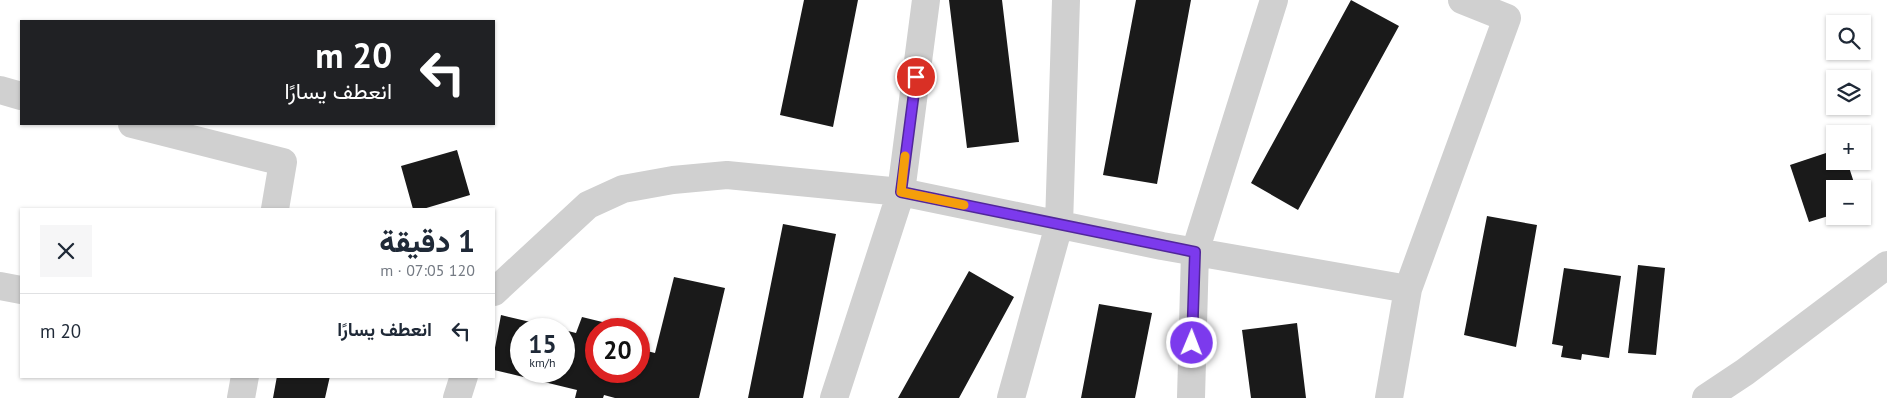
<!DOCTYPE html>
<html lang="ar">
<meta charset="utf-8">
<style>
:root{--surface:#fff;--page:#f6f6f7;--text:#1f2937;--muted:#747a83;--line:#e0e1e3}
body{margin:0;font-family:"PT Sans",Vazirmatn,sans-serif;background:var(--page);color:var(--text);direction:rtl;height:100vh;display:flex;flex-direction:column;font-size:19px;white-space:nowrap}
*{box-sizing:border-box;margin:0}
p{font-size:16px;color:var(--muted)}
.icon{flex:none;width:28px;height:28px;fill:none;stroke:currentColor;stroke-width:2;stroke-linecap:round;stroke-linejoin:round}
.map{position:relative;flex:1;overflow:hidden;direction:ltr}
.panel{position:absolute;left:20px;top:208px;width:475px;height:170px;display:flex;flex-direction:column;background:var(--surface);border-radius:0px;box-shadow:0 1px 4px #0004;direction:rtl}
.panel>*{flex:none}
.guide{position:absolute;left:20px;top:20px;width:475px;height:105px;border-radius:0px;box-shadow:0 1px 4px #0004;direction:rtl;background:#202124;color:#fff;overflow:hidden}
.fabs{position:absolute;left:1826px;top:15px;display:grid;gap:10px}
.fabs a{display:grid;place-items:center;width:45px;height:45px;border-radius:0px;background:var(--surface);box-shadow:0 1px 4px #0004;font-size:25px}
.speed{position:absolute;left:510px;top:318px;display:flex;gap:10px;font-size:25px;font-weight:700;text-align:center}
.speed>*{display:grid;place-content:center;width:65px;height:65px;border-radius:50%;background:var(--surface);box-shadow:0 1px 4px #0004;line-height:1}
.speed small{font-size:12px;font-weight:400}
.speed .limit{border:8px solid #d22;background:#fff;color:#111}
.pin{position:absolute;display:grid;place-items:center;width:42px;height:42px;color:#fff;margin:-21px;border:2px solid #fff;border-radius:50%;box-shadow:0 1px 5px #0007}
.me{position:absolute;width:55px;margin:-28px;rotate:1deg;stroke-linejoin:round;filter:drop-shadow(0 0 4px #0008)}
.turn{display:flex;align-items:center;gap:18px;height:105px;padding:0 20px;font-size:22px}
.turn .icon{width:65px;height:65px;stroke-width:2.5}
.turn b{display:block;font-size:35px;line-height:42px}
.round{display:grid;place-items:center;flex:none;width:52px;height:52px;border-radius:0px;background:var(--page)}
.summary{display:flex;align-items:center;justify-content:space-between;height:85px;padding:0 20px}
h1{font-size:30px;font-weight:800;line-height:38px}
ul{padding:0;list-style:none}
li{display:flex;align-items:center;gap:15px;height:75px;padding:0 20px;border-top:1px solid var(--line)}
li div{flex:1}
li b{display:block;font-size:19px}
li em{font-style:normal}
.map>svg:first-child{display:block}
</style>
<div class="map">
<svg width="1887" height="398" viewBox="0 0 1887 398">
<rect width="100%" height="100%" fill="#fff"/>
<!-- building -->
<path fill="#1a1a1a" d="M804 0H858L833 127 780 115Z
M949 0H1002L1019 142 967 148Z
M1136 0H1191L1157 184 1103 175Z
M1351 0 1399 26 1298 210 1251 183Z
M457 150 470 195 423 209H413L401 166Z
M1835 150V161H1847L1856 189H1835V214L1809 222 1790 165Z
M1487 216 1537 225 1516 347 1464 335Z
M783 224 836 234 803 398H748Z
M1638 265 1665 268 1656 355 1628 353Z
M1564 268 1621 276 1609 358 1582 354 1581 360 1561 357 1563 346 1552 344Z
M969 271 1014 297 959 398H898Z
M674 277 725 288 699 398H615L604 395 603 398H575L577 390 494 370V353L501 315 556 328 521 329V371H564V330L576 333 582 317 627 328 596 329V371H639V349L655 353Z
M1099 304 1152 313 1135 398H1081Z
M1297 323 1306 398H1251L1242 330Z
M277 376H330L325 398H273Z"/>
<g fill="none" stroke-linecap="round" stroke-linejoin="round">
<!-- minor -->
<path stroke="#d0d0d0" stroke-width="28" d="M0 90 21 96
M132 124 283 162 275 209
M0 286 21 290
M494 292 588 205 623 189 673 180 727 175 901 192 1162 246 1408 289
M241 398 245 376
M457 398 464 376
M834 398 901 192 926 0
M1011 398 1059 225 1066 0
M1191 398 1195 252 1274 0
M1389 398 1408 289 1507 18 1462 0
M1706 398 1745 372 1887 265"/>
</g>
<g fill="none" stroke-linecap="round" stroke-linejoin="round">
<!-- route casing -->
<g stroke="#51269a" stroke-width="12">
<path id="route" d="M916 77 901 192 1195 252 1192 343"/>
</g>
<!-- route -->
<use href="#route" stroke="#7c3aed" stroke-width="9"/>
<!-- slow -->
<path stroke="#f59e0b" stroke-width="9" d="M905 156 901 192 964 205"/>
</g>
</svg>
<div class="fabs">
<a><svg class="icon" aria-label="search" viewBox="0 0 24 24"><circle cx="10" cy="10" r="6"/><path d="M15 15l6 6"/></svg></a>
<a><svg class="icon" aria-label="layers" viewBox="0 0 24 24"><path d="M12 4l9 5-9 5-9-5zM3 14l9 5 9-5"/></svg></a>
<a>+</a>
<a>−</a>
</div>
<div class="speed"><div>15<small>km/h</small></div><div class="limit">20</div></div>
<div class="pin" style="left:916px;top:77px;background:#d93025"><svg class="icon" aria-label="arrive" viewBox="0 0 24 24"><path d="M6 21V4h12l-3 4 3 4H6"/></svg></div>
<svg class="me" style="left:1192px;top:343px" viewBox="-20 -20 40 40"><circle r="17" fill="#7c3aed" stroke="#fff" stroke-width="3"/><path d="M0-11L8 9 0 5-8 9z" fill="#fff"/></svg>
<div class="guide">
<div class="turn"><svg class="icon" aria-label="left" viewBox="0 0 24 24"><path d="M17 20v-9H6M10 6l-5 5 5 5"/></svg><div><b>20 m</b>انعطف يسارًا</div></div>
</div>
<section class="panel">
<div class="summary"><div><h1>1 دقيقة</h1><p>120 m · 07:05</p></div><a class="round"><svg class="icon" aria-label="close" viewBox="0 0 24 24"><path d="M6 6l12 12M18 6L6 18"/></svg></a></div>
<ul>
<li><svg class="icon" aria-label="left" viewBox="0 0 24 24"><path d="M17 20v-9H6M10 6l-5 5 5 5"/></svg><div><b>انعطف يسارًا</b></div><em>20 m</em></li>
</ul>
</section>
</div>
